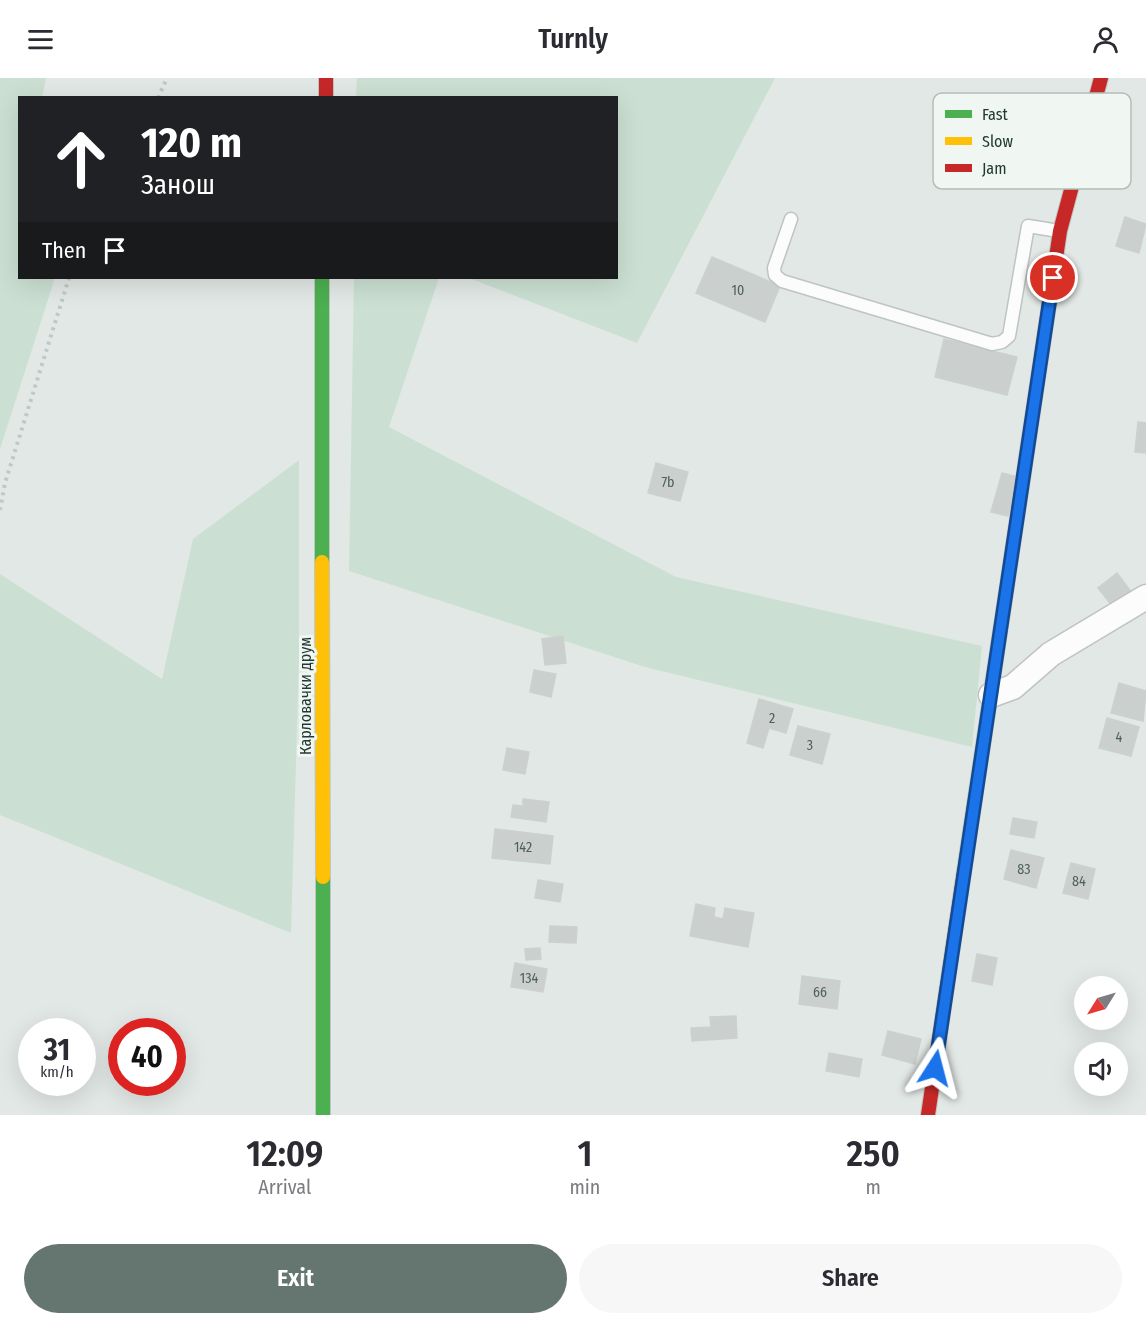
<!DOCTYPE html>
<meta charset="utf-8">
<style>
:root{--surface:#fff;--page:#f7f7f7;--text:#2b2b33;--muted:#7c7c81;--accent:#657671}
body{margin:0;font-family:"Fira Sans Condensed",sans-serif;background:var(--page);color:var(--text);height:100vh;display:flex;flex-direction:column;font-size:22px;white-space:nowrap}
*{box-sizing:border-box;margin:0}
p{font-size:20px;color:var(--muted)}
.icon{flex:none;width:33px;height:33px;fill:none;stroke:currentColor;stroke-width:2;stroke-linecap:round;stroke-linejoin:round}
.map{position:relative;height:1037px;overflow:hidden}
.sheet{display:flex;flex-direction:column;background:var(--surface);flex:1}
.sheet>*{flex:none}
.top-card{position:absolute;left:18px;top:18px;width:600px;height:183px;border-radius:0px;box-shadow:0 6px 24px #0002;background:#202124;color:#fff;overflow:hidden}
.needle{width:39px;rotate:233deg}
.tools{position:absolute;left:1074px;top:898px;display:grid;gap:12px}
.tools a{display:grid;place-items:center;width:54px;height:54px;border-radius:50%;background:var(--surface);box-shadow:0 6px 24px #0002;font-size:30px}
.speed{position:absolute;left:18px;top:940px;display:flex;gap:12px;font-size:30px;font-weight:700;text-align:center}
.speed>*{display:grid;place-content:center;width:78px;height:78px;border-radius:50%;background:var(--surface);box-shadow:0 6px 24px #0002;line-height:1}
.speed small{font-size:15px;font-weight:400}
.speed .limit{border:9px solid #d22;background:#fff;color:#111}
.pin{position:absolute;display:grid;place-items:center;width:51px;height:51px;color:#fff;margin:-26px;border:3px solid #fff;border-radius:50%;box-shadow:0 2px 6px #0007}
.me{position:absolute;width:66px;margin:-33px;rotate:9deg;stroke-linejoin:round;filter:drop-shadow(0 0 4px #0008)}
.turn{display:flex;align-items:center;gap:21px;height:126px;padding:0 24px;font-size:27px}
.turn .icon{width:78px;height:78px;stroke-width:2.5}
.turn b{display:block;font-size:42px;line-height:51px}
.then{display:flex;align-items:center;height:57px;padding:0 24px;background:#0003;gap:12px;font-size:22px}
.eta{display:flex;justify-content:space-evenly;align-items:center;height:102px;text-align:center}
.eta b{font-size:36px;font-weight:600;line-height:42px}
.primary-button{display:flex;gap:12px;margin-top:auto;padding:12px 24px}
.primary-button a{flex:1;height:69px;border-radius:36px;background:var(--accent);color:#fff;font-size:24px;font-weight:600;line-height:69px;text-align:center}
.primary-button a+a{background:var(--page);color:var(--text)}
header{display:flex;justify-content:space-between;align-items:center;height:78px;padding:0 24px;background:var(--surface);font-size:27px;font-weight:600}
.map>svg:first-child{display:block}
</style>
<header><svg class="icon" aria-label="menu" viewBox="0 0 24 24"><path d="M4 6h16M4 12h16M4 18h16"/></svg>Turnly<svg class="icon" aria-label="person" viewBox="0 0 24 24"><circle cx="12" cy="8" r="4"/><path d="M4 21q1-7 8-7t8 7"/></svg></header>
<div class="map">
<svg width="1146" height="1037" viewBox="0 0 1146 1037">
<rect width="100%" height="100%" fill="#e2e8e5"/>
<!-- green -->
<path fill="#cbe0d2" d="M0 0H46L42 19 20 20V200H55L0 371Z
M357 0H775L637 265 469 200H616V20L356 19Z
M354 200H439L389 349 676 499 982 568 972 669 645 589 349 493Z
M299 382V582L291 855 0 737V496L162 601 193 461Z"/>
<!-- building -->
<path fill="#cbd0ce" stroke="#cbd1ce" stroke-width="1.5" d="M1125 139 1146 146 1139 175 1116 168Z
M712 179 780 208 765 244 696 215Z
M944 261 1017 279 1007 317 935 299Z
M1138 344 1146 345V375L1135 374Z
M656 385 688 394 680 423 648 415Z
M1002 395 1018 399 1008 438 991 434Z
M1117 495 1135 519 1116 533 1098 510Z
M563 558 566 585 545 587 542 561Z
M534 592 556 596 551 619 530 614Z
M1119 605 1146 613 1143 643 1111 635Z
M759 621 793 631 786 655 769 650 763 670 747 665Z
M1107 640 1139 649 1131 678 1099 670Z
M798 648 830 656 822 686 790 677Z
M507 670 529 674 525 696 503 692Z
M523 721 549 724 546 744 511 739 513 727 523 728Z
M1013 740 1037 744 1034 760 1010 756Z
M495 751 553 758 550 786 492 780Z
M1011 772 1044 780 1036 810 1004 801Z
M1071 785 1095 791 1088 821 1063 815Z
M538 802 563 806 560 824 535 820Z
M696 826 715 830 714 839 723 841 725 830 754 835 748 869 690 858Z
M550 848 577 849 576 865 549 864Z
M540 870 541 881 526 882 525 871Z
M977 876 997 880 992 907 972 903Z
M515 885 547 891 543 914 511 909Z
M802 898 840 903 837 931 799 926Z
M736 938 737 960 692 963 691 950 711 949 710 939Z
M888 953 921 961 915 986 882 977Z
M829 975 862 981 859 999 826 993Z"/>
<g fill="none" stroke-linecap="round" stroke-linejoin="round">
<!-- lane casing -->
<g stroke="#bfc4c2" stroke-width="15">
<path id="lane" d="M791 141 774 190 775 197 782 203 992 266 1002 264 1009 258 1028 148 1059 153"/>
</g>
<!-- street casing -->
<g stroke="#bfc4c2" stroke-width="27">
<path id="street" d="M991 617 1013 609 1051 576 1146 519"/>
</g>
<!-- fast casing -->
<g stroke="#bfc5c3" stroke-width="16">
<path id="fast" d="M322 200V484
M964 794 1008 501
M323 799V1037"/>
</g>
<!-- slow casing -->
<g stroke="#bfc5c3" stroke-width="16">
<path id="slow" d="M322 484 323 799"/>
</g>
<!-- jam casing -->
<g stroke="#bfc5c3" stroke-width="16">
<path id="jam" d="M326 0V20
M1008 501 1060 153 1101 0
M928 1037 964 794"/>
</g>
<!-- path -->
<path stroke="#c0c8c5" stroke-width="4" stroke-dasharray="3 4.5" stroke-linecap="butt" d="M158 20 167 0
M0 432 5 405 69 200"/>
<!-- lane -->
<use href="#lane" stroke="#fbfcfb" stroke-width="12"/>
<!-- street -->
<use href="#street" stroke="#fbfcfb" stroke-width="24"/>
<!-- fast -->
<use href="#fast" stroke="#4caf50" stroke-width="14"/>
<!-- slow -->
<use href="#slow" stroke="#ffc107" stroke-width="14"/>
<!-- jam -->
<use href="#jam" stroke="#c62828" stroke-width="14"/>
</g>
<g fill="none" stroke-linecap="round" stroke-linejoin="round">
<!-- route casing -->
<g stroke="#114b97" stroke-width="15">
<path id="route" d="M935 990 1053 200"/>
</g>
<!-- route -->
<use href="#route" stroke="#1a73e8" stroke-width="10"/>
</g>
<g text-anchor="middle" stroke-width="6" stroke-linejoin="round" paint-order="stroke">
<!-- number labels -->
<g font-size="14" fill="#4d605a">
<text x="738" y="217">10</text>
<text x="668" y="409">7b</text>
<text x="772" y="645">2</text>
<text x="1119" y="664">4</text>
<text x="810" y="672">3</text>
<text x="523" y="774">142</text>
<text x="1024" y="796">83</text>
<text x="1079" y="808">84</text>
<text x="529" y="905">134</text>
<text x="820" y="919">66</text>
</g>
<!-- street labels -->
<g font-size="16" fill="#223933" stroke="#f0f7f3">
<text transform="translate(305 618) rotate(-90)" y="6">Карловачки друм</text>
</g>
</g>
<!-- legend -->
<rect x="933" y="15" width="198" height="96" rx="9" fill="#f0f7f3" stroke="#b2beb9" stroke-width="1.5"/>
<rect x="945" y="32" width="27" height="8" fill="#4caf50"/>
<rect x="945" y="59" width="27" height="8" fill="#ffc107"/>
<rect x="945" y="86" width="27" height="8" fill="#c62828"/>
<g font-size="16" fill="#223933">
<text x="982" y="42">Fast</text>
<text x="982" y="69">Slow</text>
<text x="982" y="96">Jam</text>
</g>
</svg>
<div class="tools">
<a><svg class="needle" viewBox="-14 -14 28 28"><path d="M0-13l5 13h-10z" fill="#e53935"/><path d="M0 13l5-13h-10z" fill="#7c7c81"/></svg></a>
<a><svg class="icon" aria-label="sound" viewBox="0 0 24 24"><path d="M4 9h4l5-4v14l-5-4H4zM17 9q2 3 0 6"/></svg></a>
</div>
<div class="speed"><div>31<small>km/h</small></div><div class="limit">40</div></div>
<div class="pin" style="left:1053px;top:200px;background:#d93025"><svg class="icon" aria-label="arrive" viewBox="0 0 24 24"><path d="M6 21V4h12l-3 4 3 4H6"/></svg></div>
<svg class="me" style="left:935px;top:990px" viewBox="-20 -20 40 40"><path d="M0-17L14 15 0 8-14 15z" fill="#1a73e8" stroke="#fff" stroke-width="4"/></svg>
<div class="top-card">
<div class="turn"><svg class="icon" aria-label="ahead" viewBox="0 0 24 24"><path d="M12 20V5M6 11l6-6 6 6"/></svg><div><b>120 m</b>Занош</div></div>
<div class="then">Then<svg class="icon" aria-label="arrive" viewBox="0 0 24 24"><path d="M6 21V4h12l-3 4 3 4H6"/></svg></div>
</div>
</div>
<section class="sheet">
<div class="eta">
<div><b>12:09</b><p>Arrival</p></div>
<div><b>1</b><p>min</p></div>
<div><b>250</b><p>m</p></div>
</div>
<div class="primary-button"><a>Exit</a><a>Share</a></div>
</section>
